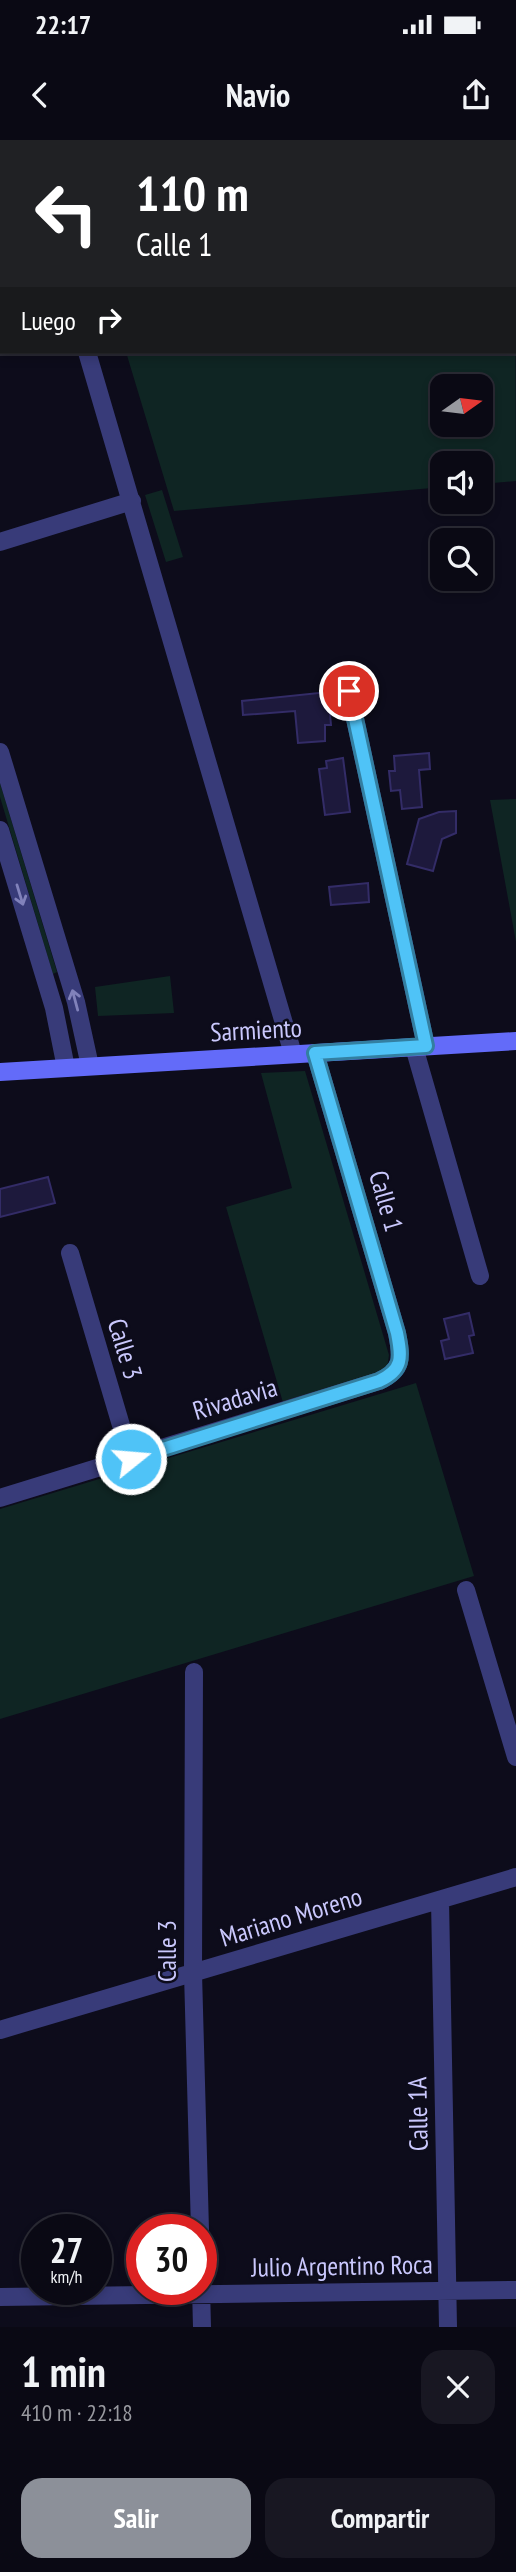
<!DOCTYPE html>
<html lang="es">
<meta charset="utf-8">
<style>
:root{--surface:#0a0914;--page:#181722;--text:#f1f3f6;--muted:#999aa0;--line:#2a2a34;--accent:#8c9099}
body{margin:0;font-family:"PT Sans Narrow",sans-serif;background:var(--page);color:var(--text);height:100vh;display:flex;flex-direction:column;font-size:26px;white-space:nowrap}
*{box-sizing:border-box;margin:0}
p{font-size:23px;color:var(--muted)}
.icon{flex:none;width:38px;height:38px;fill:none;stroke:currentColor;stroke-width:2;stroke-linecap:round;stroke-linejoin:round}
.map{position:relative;height:2187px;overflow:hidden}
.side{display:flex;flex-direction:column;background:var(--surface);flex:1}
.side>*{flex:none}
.banner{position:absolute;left:0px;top:0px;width:516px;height:214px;box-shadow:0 4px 10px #0003,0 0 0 2px var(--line);background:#202124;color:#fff;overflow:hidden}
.needle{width:46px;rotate:76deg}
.buttons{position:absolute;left:430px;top:234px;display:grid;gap:14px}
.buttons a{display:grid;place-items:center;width:63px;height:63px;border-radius:14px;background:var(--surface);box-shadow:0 4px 10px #0003,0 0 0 2px var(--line);font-size:35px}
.speed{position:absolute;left:21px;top:2074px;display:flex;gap:14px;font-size:35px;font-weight:700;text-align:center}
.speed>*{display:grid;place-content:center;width:91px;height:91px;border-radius:50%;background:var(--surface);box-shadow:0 4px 10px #0003,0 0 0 2px var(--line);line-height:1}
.speed small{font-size:18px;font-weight:400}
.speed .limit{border:10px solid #d22;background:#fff;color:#111}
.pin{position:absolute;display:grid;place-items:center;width:60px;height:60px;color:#fff;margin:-30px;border:4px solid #fff;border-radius:50%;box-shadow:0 2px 7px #0007}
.me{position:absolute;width:77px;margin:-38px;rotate:73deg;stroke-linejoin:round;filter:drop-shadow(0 0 5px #0008)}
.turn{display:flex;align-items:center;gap:24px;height:147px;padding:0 21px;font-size:32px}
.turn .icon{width:91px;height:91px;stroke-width:2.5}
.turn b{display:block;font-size:49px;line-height:60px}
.then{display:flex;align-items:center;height:66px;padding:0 21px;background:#0003;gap:14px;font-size:26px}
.round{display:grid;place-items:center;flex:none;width:74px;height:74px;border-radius:21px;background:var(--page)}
.head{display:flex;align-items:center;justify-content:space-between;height:119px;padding:0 21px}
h1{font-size:42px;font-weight:700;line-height:52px}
.action{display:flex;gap:14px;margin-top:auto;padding:14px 21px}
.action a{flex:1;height:80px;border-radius:21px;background:var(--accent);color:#fff;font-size:28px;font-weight:700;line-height:80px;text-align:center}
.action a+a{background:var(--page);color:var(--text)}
.status{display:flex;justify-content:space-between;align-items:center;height:49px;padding:0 35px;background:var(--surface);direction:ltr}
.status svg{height:19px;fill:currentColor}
header{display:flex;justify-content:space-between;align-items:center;height:91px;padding:0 21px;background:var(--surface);font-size:32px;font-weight:700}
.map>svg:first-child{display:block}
</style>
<div class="status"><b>22:17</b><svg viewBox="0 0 49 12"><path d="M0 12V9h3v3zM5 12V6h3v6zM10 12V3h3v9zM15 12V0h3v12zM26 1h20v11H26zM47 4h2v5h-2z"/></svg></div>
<header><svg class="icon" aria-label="back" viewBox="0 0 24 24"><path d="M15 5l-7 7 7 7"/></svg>Navio<svg class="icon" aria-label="share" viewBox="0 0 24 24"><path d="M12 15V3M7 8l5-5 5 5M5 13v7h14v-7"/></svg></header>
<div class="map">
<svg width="516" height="2187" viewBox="0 0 516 2187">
<rect width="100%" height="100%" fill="#0d0c1b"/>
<!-- green -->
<path fill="#0f2523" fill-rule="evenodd" d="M515 21 516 341 481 344V324H443V347L174 371 126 212H514ZM443 247H481V285H443Z
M162 350 183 417 166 422 145 355Z
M0 643 57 832 53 834 0 657Z
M516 659V802L490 660Z
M170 836 174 873 98 876 95 847Z
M305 931 389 1215 387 1229 376 1238 284 1266 226 1067 292 1048 261 933Z
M416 1243 474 1436 0 1579V1369Z"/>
<!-- building -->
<path fill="#1d193c" stroke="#332c67" stroke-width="2" d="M328 552 331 585H325V601L298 603 295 571 243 575 242 561Z
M429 613 430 629 419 630 422 667 402 669 400 650 391 651 389 631H395L394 616Z
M343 618 350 672 325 675 319 629 327 628 326 621Z
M456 671V693L442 699 433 731 407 724 419 679 439 672Z
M368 743 369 762 331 765 329 747Z
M48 1037 55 1063 0 1077V1049Z
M469 1173 474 1195 469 1196 473 1213 445 1219 441 1201 449 1199 444 1179Z"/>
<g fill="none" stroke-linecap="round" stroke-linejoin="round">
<!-- street -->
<path stroke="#383b79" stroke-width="18" d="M23 0 24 2
M87 212 293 914
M0 402 132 361
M349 551 426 906
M0 612 76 862 90 926
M0 690 54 868 66 928
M414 907 480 1136
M70 1113 131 1319
M0 1358 379 1241C403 1230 402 1218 397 1193L315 913
M466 1450 516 1617
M194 1532 193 1833 200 2090
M440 1760 448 2187
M0 1890 516 1737
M201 2148 202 2187
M0 2157 516 2150"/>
<!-- secondary -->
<path stroke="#636bf9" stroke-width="18" d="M0 932 516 901"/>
</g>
<!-- one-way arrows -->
<defs><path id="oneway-shaft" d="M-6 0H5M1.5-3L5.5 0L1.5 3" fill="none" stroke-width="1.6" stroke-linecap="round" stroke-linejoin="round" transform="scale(1.75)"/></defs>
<g stroke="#8182bb">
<use href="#oneway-shaft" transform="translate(20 755) rotate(73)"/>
<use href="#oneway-shaft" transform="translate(75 860) rotate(-105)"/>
</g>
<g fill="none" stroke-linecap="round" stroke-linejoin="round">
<!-- route casing -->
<g stroke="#337fa1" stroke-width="18">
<path id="route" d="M131 1319 379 1241C403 1230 402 1218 397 1193L315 913 426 906 349 551"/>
</g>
<!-- route -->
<use href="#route" stroke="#4fc3f7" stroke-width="12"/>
</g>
<g text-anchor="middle" stroke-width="5" stroke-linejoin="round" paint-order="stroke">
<!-- street labels -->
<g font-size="26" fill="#cac8fd" stroke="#0d0c1b">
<text transform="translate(256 890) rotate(-3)" y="9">Sarmiento</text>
<text transform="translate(386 1061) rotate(74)" y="9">Calle 1</text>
<text transform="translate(125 1209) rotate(73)" y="9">Calle 3</text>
<text transform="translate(235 1259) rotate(-17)" y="9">Rivadavia</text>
<text transform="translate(291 1777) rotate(-17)" y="9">Mariano Moreno</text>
<text transform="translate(167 1811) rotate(-90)" y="9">Calle 3</text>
<text transform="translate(418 1974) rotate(-91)" y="9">Calle 1A</text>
<text transform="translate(342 2126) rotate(-1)" y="9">Julio Argentino Roca</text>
</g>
</g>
</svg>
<div class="buttons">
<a><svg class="needle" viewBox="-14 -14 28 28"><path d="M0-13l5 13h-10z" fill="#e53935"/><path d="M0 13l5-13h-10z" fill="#999aa0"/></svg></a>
<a><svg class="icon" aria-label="sound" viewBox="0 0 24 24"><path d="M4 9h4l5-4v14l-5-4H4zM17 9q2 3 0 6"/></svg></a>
<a><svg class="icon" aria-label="search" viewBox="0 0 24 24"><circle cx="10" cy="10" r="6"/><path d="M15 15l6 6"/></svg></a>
</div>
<div class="speed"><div>27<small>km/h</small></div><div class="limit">30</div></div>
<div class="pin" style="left:349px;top:551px;background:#d93025"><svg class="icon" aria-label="arrive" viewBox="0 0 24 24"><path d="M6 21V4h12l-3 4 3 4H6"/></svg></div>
<svg class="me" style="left:131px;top:1319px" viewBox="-20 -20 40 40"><circle r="17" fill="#4fc3f7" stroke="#fff" stroke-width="3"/><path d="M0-11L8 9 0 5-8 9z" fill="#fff"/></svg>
<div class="banner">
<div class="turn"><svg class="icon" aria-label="left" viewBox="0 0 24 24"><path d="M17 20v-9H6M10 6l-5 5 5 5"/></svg><div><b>110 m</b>Calle 1</div></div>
<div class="then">Luego<svg class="icon" aria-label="right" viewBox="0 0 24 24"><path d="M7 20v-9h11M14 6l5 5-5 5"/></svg></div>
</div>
</div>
<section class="side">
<div class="head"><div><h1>1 min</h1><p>410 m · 22:18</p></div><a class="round"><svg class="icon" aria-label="close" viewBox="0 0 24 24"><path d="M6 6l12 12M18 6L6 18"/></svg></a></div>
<div class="action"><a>Salir</a><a>Compartir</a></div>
</section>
